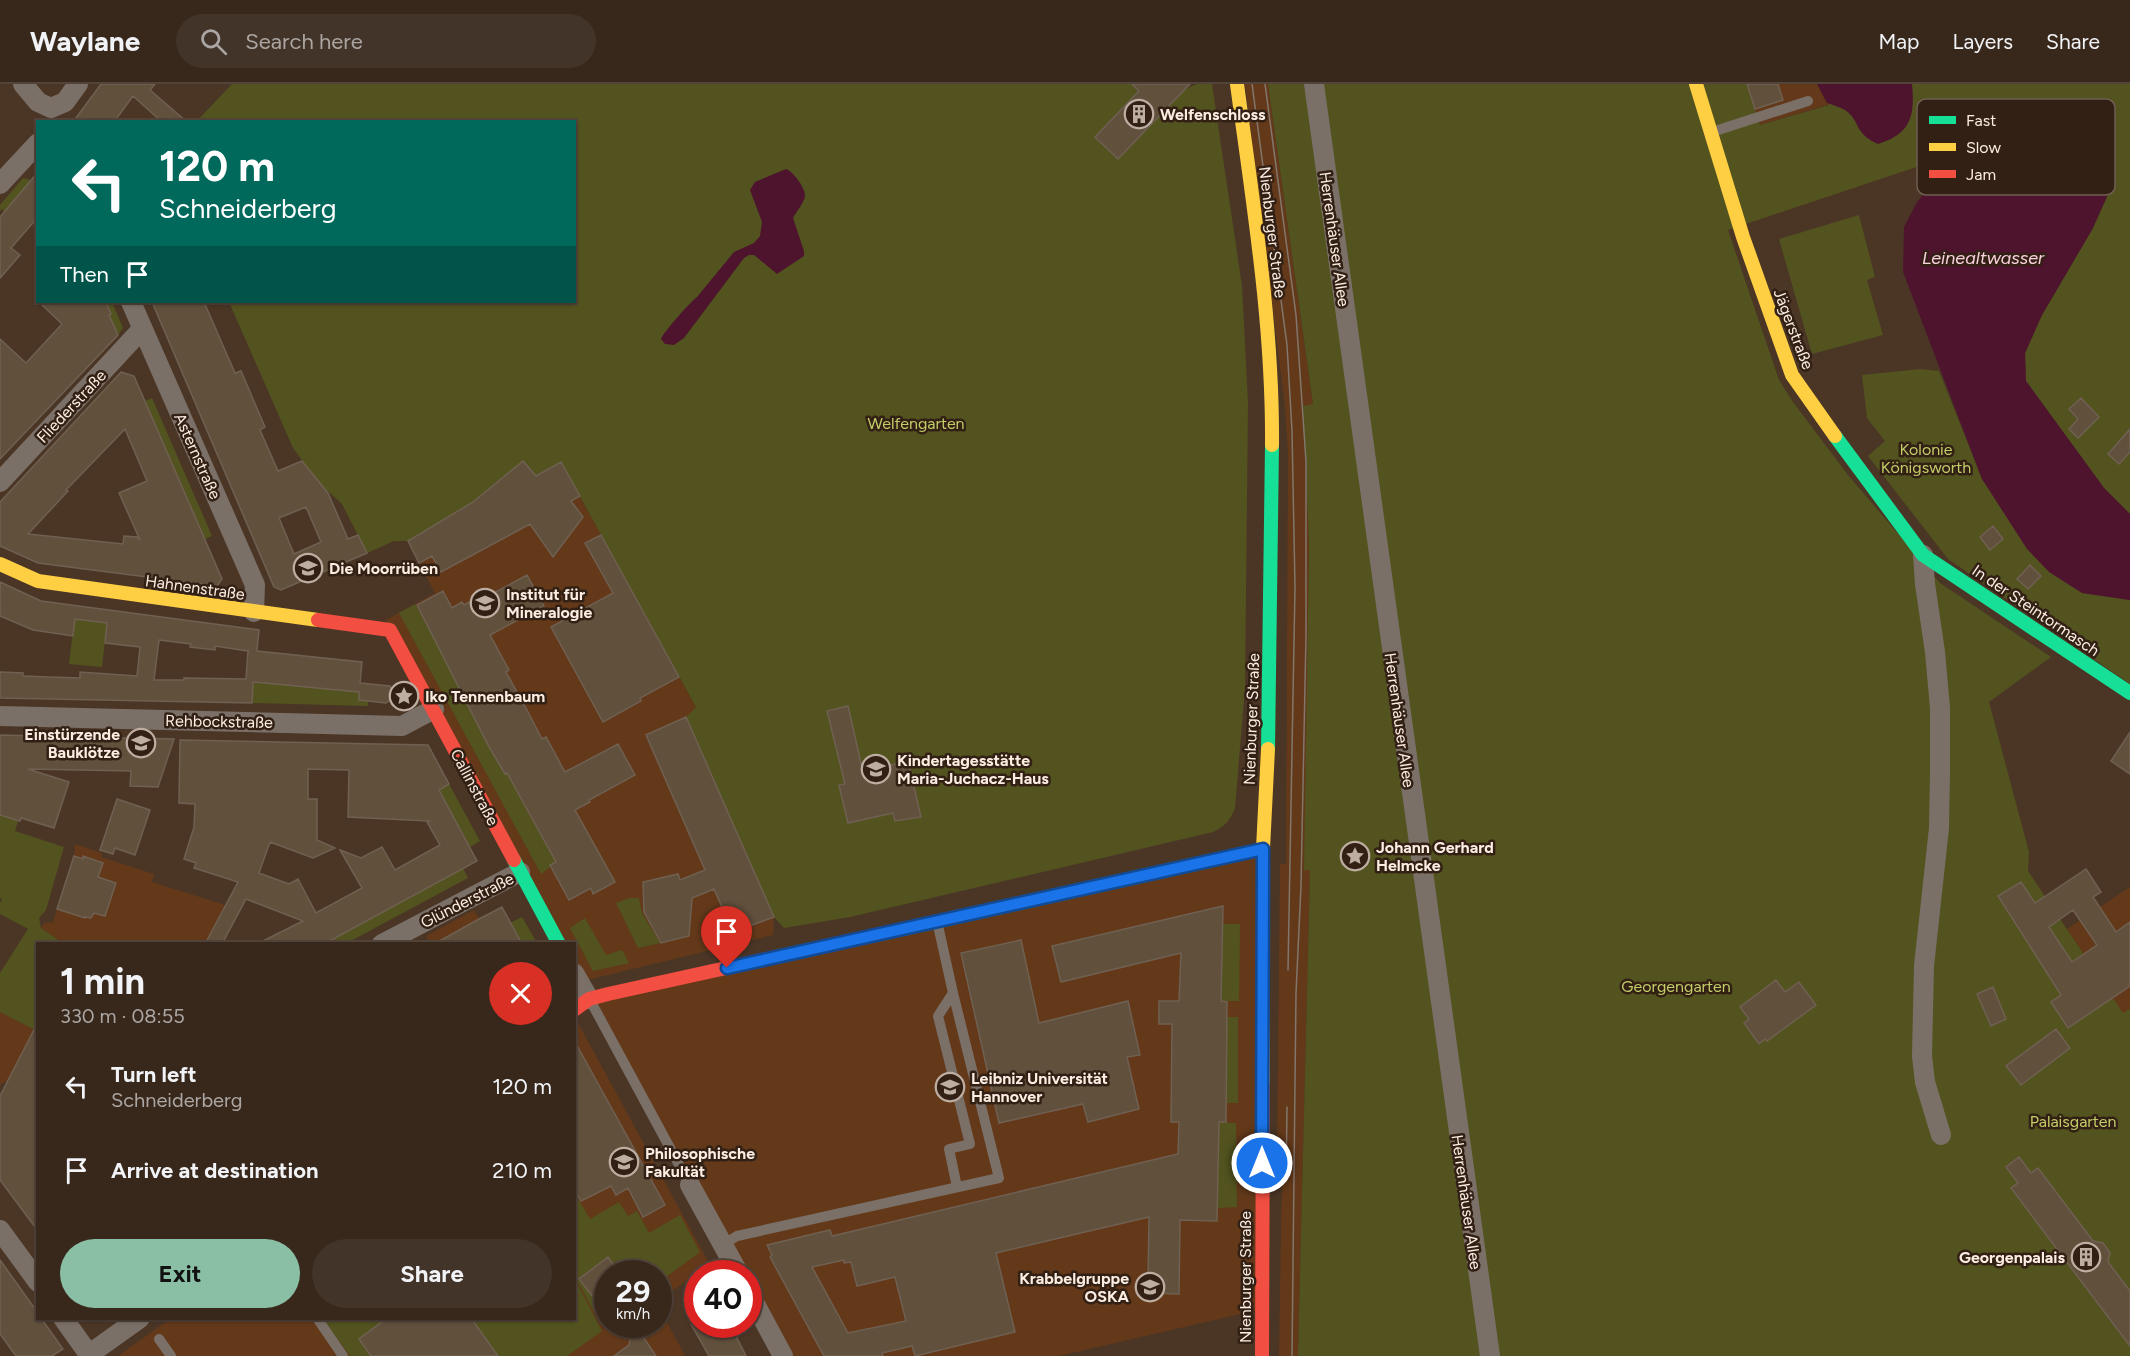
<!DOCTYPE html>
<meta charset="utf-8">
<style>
:root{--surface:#38281c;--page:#433429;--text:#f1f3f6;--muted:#aba6a3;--line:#52443b;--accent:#8abfa5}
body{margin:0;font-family:Figtree,sans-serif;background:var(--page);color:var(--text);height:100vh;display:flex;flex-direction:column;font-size:22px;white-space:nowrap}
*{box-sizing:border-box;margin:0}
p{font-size:20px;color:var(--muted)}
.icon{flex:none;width:33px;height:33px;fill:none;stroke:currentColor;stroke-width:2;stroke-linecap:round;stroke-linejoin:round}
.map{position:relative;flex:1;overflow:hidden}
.drawer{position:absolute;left:36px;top:858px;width:540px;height:378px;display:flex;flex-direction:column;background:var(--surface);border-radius:0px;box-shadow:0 2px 4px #0004,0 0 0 2px var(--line)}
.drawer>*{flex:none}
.hud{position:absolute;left:36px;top:36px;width:540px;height:183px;border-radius:0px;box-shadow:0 2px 4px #0004,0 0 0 2px var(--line);background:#00695c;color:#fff;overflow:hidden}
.speed{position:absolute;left:594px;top:1176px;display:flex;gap:12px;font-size:30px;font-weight:700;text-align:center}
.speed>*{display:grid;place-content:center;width:78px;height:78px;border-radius:50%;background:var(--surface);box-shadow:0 2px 4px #0004,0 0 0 2px var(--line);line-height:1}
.speed small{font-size:15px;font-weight:400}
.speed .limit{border:9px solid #d22;background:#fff;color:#111}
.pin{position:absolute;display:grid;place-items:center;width:51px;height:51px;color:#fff;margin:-62px -26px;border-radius:50% 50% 50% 0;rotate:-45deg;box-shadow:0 0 6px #0007}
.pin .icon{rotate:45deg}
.me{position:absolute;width:66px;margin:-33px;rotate:0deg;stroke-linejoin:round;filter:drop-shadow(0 0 4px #0008)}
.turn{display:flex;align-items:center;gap:21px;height:126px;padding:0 24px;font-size:27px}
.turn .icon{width:78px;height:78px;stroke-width:2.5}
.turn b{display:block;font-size:42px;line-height:51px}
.then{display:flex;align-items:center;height:57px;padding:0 24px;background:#0003;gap:12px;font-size:22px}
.round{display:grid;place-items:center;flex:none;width:63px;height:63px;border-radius:32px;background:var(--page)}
.overview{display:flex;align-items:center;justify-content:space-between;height:102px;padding:0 24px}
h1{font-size:36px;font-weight:700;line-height:45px}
.cta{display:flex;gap:12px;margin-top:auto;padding:12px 24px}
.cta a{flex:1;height:69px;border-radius:36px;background:var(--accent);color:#111;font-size:24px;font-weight:700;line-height:69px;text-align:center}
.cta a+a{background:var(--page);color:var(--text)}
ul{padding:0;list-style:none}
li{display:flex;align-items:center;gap:18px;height:84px;padding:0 24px}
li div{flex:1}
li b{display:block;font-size:22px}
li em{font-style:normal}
header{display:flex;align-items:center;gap:36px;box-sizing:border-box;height:84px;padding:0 30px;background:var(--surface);border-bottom:2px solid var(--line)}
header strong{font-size:28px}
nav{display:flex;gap:33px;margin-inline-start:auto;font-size:21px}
.search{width:420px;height:54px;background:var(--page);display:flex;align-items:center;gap:15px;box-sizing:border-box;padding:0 21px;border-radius:33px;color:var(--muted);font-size:22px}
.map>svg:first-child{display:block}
</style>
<header>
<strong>Waylane</strong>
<div class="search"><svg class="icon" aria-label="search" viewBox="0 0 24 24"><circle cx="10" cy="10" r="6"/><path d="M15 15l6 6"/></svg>Search here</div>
<nav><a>Map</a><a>Layers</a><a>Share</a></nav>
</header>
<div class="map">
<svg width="2130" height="1272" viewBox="0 0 2130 1272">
<rect width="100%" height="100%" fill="#4b3626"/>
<!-- built -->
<path fill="#63391a" d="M1245 0H1268L1313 321 1303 323 1309 462 1305 786H1310L1298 1272H1279L1282 1090 1277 1076 1280 780H1286L1288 369 1285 323Z
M1747 0H1817L1827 19 1830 20 1760 41Z
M523 377 561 378 696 623 774 833 773 851 579 898 575 889 574 860 559 859 386 536 435 509 408 457 473 418Z
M75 760 102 769 101 773 154 790 152 798 225 821 205 859H63L41 844 44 839 53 838 74 772Z
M1263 765 1262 1225 1059 1272H783L749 1207 748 1190 739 1189 589 915Z
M2130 803V925L2123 930 2067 845Z
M474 826 487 849 468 860 430 859 426 852Z
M0 928 34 945 8 996 0 1001Z
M578 939 710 1181 659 1216 658 1190H608V1240H658L659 1223 685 1272H118L170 1235 574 1234V941Z"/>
<!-- green -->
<path fill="#52531f" d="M232 0H1132L1139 7 1095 53 1118 75 1184 6 1178 0H1191L1186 5 1197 0H1212L1242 202 1248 318 1245 604 1235 724C1230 737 1225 742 1213 748L850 833 784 844 774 833 686 633 696 623 561 378 536 392 523 378 473 418 408 457H394L367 469 342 420 320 400 293 364 229 218H574V38H196Z
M1268 0H1747L1760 41 1829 21 1817 0H2130V430L2104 404 2026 297 2025 269 2042 231 2093 144 2115 69 2107 59 2069 32 1728 146 1779 296 1793 318 1848 391 1940 499 2051 573 1989 618 2029 768 2028 787 2123 929 2130 925V1272H1298L1310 786H1304L1309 462 1303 322 1313 320Z
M23 94 31 96 5 128 2 125 0 127V121Z
M1859 131 1875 193 1867 196 1883 251 1812 270 1779 155Z
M106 218H112L123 244 118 251 109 231 111 229Z
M1920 285 1939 287 1982 395 2082 509 2130 516V600L1948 475 1868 372 1885 357 1867 334 1862 291Z
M152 314 212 452 205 455 145 317Z
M415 520 461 603 463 608 461 609 499 680H502L533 738 558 777 541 790 399 529Z
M76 522 101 525 99 538 107 539 102 583 69 580Z
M253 598 359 608 368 617V622L252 619Z
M449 700 480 757 470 763 439 706Z
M0 731 18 737 15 747 64 763 46 826 39 834 41 844 63 859 38 860 37 947 0 928V889L28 845 0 830V819L2 815 0 814Z
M463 784 468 794 347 859 324 860Z
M629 814H639L642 829 660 859 638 864 616 819Z
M522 833 537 859H522L510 839Z
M585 834 606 871 622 866 629 879 593 887 570 844Z
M1223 840H1240L1239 917H1221Z
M1227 933H1238V1019H1226Z
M1219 1038 1236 1039 1237 1123 1218 1124Z
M574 1108 590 1135 619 1118 628 1132 637 1127 649 1149 680 1131 700 1168 659 1198 658 1190H608L607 1236 601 1241 575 1193Z
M575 1195 602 1247 567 1272H350L323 1235 574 1234Z"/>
<!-- water -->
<path fill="#4e142e" d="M1817 0H1912C1915 32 1911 50 1878 60 1853 49 1861 37 1845 26 1840 23 1833 21 1827 19Z
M2091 56 2107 60 2115 69V95L2093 144 2042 231 2025 269 2026 297 2104 404 2130 430V516L2082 509 2049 488 2027 465 1982 395 1903 188 1904 143 1917 118 1926 107 2054 70Z
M786 85C793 87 806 105 805 112 804 119 796 128 793 134L804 167V172L777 190 754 171H749L744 174 684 254 674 261 665 260 661 255C662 250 692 216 697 213L734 168 754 159 760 152 762 138 750 106 755 98Z"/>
<!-- building -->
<path fill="#60503c" stroke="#706052" stroke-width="1.5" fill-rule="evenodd" d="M101 0H155L150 6 187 38H162L133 12 114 38H73Z
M1132 0H1190L1118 75 1095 53 1139 7Z
M1747 0H1778L1783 16 1755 25Z
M38 88V133L11 164 20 171 0 194V133Z
M39 218H106L111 230 109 231 118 251 0 375V255L26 279 62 240Z
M152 218H204L235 289 241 287 265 343 260 346 278 387 302 377 328 409 348 455 358 451 367 469 281 506 274 503ZM306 423 321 458 294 470 279 434Z
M121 288 134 292 222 495 217 502 38 479 0 462V418ZM125 345 147 397 119 409 140 456 137 453 124 452 123 460 28 450 68 407 66 406Z
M2081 314 2099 333 2078 354 2069 345 2078 335 2069 325Z
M2130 345V368L2119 380 2108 370Z
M523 377 536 392 561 378 580 412 571 417 583 433 553 473 530 440 441 488 432 472 419 479 408 457 473 418Z
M1993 442 2003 455 1990 466 1980 453Z
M601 451 679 593 640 614 641 617 603 638 551 543 613 509 585 459Z
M2030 481 2041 492 2028 505 2017 495Z
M527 491 544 522 490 551 509 586 506 588 527 626 542 655 546 653 565 688 618 660 635 691 589 716 590 718 575 726 615 798 593 810 591 804 569 816 550 781 556 778 507 689 505 690 488 661 417 521 443 507 452 524 462 518 464 521 479 513 481 516Z
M0 498 41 517 259 546 257 567 362 578 360 599 390 602 397 611 386 619 359 616V608L253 598 252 619 0 614V588L23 589V592L50 593 80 594V588L137 592 140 563 105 559 107 539 75 535 73 552 33 546 0 532ZM159 556 191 560 190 563 215 566V562L248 567 246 595 184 594V596H154Z
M848 622 863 688 908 677 921 733 895 737 893 729 848 739 839 701 845 700 827 627Z
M686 633 774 833 733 848 714 805 692 814 689 852 661 859 644 828 643 798 678 790 680 796 705 786 646 651Z
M2130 648V690L2111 677Z
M0 651 74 653 174 655 158 703 130 702 131 687 28 685 69 698 54 744 21 734 20 737 0 731Z
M180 656 428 661 449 700 439 706 477 777 324 860H257L303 837 246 815 222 860H205L238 798 194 784 196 779 184 775 194 743 195 720 179 719ZM308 685 349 686 348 733 429 737 427 738 440 761 395 786 382 763 361 774 340 766 362 804 316 829 298 795 289 800 259 789 270 758 313 774 335 764 317 756V715H308Z
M117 715 150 726 135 771 115 764 113 770 100 766Z
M74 772 83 775V772L103 779 98 793 116 799 105 832 94 829 91 834 85 833V834L57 825Z
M2086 785 2101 808 2093 813 2116 848 2130 838V902L2068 944 2051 918 2061 911 1998 812 2021 798 2035 819ZM2073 826 2097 861 2072 878 2049 843Z
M1223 822 1221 917 1227 918 1226 1038H1219L1217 1137 1180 1136 1179 1210 1150 1209 1151 1196H1148L1149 1133 996 1169 1015 1248 915 1272 912 1262 882 1269 883 1272H824L770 1173 772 1171 767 1161 830 1146 832 1152 1178 1070 1179 1038H1171L1172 940H1159V917H1179L1181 869 1061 898 1052 862ZM844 1176V1179L851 1178 857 1202 895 1193 906 1237 848 1249 812 1183Z
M502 823 522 860H434L479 835Z
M1021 856 1039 939 1128 917 1140 971 1127 973 1139 1025 1088 1038 1083 1020 999 1039 961 869Z
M1776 896 1785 908 1799 898 1816 921 1767 957 1765 955 1759 960 1744 939 1749 935 1740 923Z
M1993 903 2006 935 1991 942 1977 910Z
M38 938V1147L0 1096V1012Z
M2056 945 2070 964 2021 1001 2006 982Z
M574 956 665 1121 643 1133 628 1104 616 1111 611 1102 581 1117 574 1104Z
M2019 1073 2031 1089 2038 1084 2093 1157 2103 1159 2110 1169 2108 1178 2130 1207V1262L2011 1104 2018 1099 2006 1083Z
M608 1173 620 1190H608V1233L579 1195Z
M0 1176 38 1229V1234H41L63 1265 52 1272H16L0 1250Z
M387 1234H471L498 1272H371L359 1255Z
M691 1240H730L746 1272H709Z
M636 1250 644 1254 656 1272H614L629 1261 630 1255Z"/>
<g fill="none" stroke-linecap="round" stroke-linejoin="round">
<!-- lane -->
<path stroke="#7b7068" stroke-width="10" d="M1712 48 1808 17
M953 909 938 932 970 1060 949 1065 957 1103
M590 916 690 1101
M724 1160 737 1152 999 1094 953 909 937 837
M317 1234 343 1272
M159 1255 171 1272"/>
<!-- street -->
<path stroke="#7b7068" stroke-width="20" d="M23 0 38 18 51 24
M1314 0 1490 1272
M51 24 65 18 78 0
M0 100 38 59
M131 218 255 501 254 528
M0 398 142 245
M1923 471 1925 500 1935 568 1940 624V689L1939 744 1924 882 1922 972 1925 998 1941 1051
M0 632 402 642 434 625
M382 860 520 788
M574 889 589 915
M690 1101 739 1190
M0 1146 38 1198
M748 1207 783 1272
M63 1234 90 1272
M87 1272 140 1234"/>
<!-- fast -->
<path stroke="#16e098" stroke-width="14" d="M1835 352 1923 471 2130 609
M1268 665 1272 361
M514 776 559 860
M903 845 1263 765"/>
<!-- slow -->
<path stroke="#ffcf43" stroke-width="14" d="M1237 0C1253 120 1273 240 1272 361
M1696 0 1743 153 1792 291 1835 352
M0 480 38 497 318 536
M1263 1001V765L1268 665"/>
<!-- jam -->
<path stroke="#f24e42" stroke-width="14" d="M318 536 390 546 514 776
M574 926 589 915 608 910 903 845
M1262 1272 1263 1001"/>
<!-- tram -->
<path stroke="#82766d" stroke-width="1.5" d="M1252 0 1287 261 1292 347 1295 503 1288 886
M1265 0 1296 231 1306 377V551L1301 802 1296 909 1292 1272
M1286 1098 1287 1023"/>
</g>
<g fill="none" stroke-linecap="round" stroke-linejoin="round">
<!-- route casing -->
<g stroke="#114b97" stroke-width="15">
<path id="route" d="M727 884 1263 765 1262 1079"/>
</g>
<!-- route -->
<use href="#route" stroke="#1a73e8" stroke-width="10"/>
</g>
<!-- icons -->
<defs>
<g id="building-ring" transform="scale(1.5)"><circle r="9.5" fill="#322014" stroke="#beada1" stroke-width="1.5"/><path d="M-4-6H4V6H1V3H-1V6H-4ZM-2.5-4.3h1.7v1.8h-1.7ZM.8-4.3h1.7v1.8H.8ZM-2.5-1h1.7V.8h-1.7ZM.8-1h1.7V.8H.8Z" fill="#beada1"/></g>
<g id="school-ring" transform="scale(1.5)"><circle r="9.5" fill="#322014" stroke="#beada1" stroke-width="1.5"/><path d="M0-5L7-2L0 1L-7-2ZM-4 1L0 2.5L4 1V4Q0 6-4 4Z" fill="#beada1"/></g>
<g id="university-ring" transform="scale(1.5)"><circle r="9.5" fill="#322014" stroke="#beada1" stroke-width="1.5"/><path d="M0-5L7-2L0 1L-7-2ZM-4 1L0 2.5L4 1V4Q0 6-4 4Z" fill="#beada1"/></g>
<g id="sight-ring" transform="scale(1.5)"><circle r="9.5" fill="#322014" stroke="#beada1" stroke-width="1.5"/><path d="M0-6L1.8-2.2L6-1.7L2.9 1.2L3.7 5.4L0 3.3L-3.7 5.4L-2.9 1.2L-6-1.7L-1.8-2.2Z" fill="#beada1"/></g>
</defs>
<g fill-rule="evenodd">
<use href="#building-ring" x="1139" y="30"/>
<use href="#school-ring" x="308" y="484"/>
<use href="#university-ring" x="485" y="519"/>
<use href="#sight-ring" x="404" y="612"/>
<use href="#school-ring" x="141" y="659"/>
<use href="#school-ring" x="876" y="685"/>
<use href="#sight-ring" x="1355" y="772"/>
<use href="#university-ring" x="950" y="1003"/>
<use href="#university-ring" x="624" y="1078"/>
<use href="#building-ring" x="2086" y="1173"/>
<use href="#school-ring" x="1150" y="1203"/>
</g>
<g text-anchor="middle" stroke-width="5" stroke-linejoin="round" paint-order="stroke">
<!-- poi labels -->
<g font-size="16" font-weight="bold" fill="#fcede3" stroke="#322014" text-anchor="start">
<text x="1160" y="36">Welfenschloss</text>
<text x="329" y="490">Die Moorrüben</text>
<text x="506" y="516">Institut für<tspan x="506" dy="18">Mineralogie</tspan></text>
<text x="425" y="618">Iko Tennenbaum</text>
<text x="120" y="656" text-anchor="end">Einstürzende<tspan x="120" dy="18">Bauklötze</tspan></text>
<text x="897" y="682">Kindertagesstätte<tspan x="897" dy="18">Maria-Juchacz-Haus</tspan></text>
<text x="1376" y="769">Johann Gerhard<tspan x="1376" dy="18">Helmcke</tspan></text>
<text x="971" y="1000">Leibniz Universität<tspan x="971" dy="18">Hannover</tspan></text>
<text x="645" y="1075">Philosophische<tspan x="645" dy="18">Fakultät</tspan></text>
<text x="2065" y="1179" text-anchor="end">Georgenpalais</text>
<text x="1129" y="1200" text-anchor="end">Krabbelgruppe<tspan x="1129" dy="18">OSKA</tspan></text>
</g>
<!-- street labels -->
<g font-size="16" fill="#fcede3" stroke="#322014">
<text transform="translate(1273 148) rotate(83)" y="6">Nienburger Straße</text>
<text transform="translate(1335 155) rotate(82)" y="6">Herrenhäuser Allee</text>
<text transform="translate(1794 245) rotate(69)" y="6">Jägerstraße</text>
<text transform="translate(71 322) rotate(-47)" y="6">Fliederstraße</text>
<text transform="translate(198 372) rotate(66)" y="6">Asternstraße</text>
<text transform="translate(195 503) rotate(8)" y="6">Hahnenstraße</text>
<text transform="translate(2036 526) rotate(34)" y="6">In der Steintormasch</text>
<text transform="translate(1251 635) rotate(-88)" y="6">Nienburger Straße</text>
<text transform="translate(1400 636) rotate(82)" y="6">Herrenhäuser Allee</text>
<text transform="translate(219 637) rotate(1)" y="6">Rehbockstraße</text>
<text transform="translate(475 703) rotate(62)" y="6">Callinstraße</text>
<text transform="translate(467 816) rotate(-27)" y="6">Glünderstraße</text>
<text transform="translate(1467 1118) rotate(82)" y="6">Herrenhäuser Allee</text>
<text transform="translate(1245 1193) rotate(-90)" y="6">Nienburger Straße</text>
</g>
<!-- park labels -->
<g font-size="16" fill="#c3ce69" stroke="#322014">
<text x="916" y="345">Welfengarten</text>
<text x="1926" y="371">Kolonie<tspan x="1926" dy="18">Königsworth</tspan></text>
<text x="1676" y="908">Georgengarten</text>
<text x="2073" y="1043">Palaisgarten</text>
</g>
<!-- water labels -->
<g font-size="18" font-style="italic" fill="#fad0df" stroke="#322014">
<text x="1983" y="180">Leinealtwasser</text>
</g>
</g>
<!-- legend -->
<rect x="1917" y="15" width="198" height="96" rx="9" fill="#322014" stroke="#6f5e52" stroke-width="1.5"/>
<rect x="1929" y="32" width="27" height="8" fill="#16e098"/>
<rect x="1929" y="59" width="27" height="8" fill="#ffcf43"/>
<rect x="1929" y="86" width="27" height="8" fill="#f24e42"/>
<g font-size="16" fill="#fcede3">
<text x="1966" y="42">Fast</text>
<text x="1966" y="69">Slow</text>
<text x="1966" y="96">Jam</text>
</g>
</svg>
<div class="speed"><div>29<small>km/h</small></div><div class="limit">40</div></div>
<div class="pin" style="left:727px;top:884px;background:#d93025"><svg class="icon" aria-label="arrive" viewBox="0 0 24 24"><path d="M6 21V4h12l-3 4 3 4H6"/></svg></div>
<svg class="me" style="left:1262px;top:1079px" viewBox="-20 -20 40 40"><circle r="17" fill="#1a73e8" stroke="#fff" stroke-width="3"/><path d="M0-11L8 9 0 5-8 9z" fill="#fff"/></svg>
<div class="hud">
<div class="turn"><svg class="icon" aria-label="left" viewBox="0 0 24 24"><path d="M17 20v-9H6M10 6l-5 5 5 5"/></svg><div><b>120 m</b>Schneiderberg</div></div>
<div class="then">Then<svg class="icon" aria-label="arrive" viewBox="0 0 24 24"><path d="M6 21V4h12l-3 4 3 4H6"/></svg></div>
</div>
<section class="drawer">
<div class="overview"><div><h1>1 min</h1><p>330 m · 08:55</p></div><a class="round" style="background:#d93025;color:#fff"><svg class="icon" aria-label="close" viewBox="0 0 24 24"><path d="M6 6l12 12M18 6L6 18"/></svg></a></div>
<ul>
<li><svg class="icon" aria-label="left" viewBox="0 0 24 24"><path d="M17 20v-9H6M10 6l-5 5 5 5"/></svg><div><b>Turn left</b><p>Schneiderberg</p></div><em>120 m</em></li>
<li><svg class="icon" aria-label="arrive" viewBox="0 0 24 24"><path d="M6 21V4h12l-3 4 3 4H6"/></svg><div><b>Arrive at destination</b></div><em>210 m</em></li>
</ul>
<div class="cta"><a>Exit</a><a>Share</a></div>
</section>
</div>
